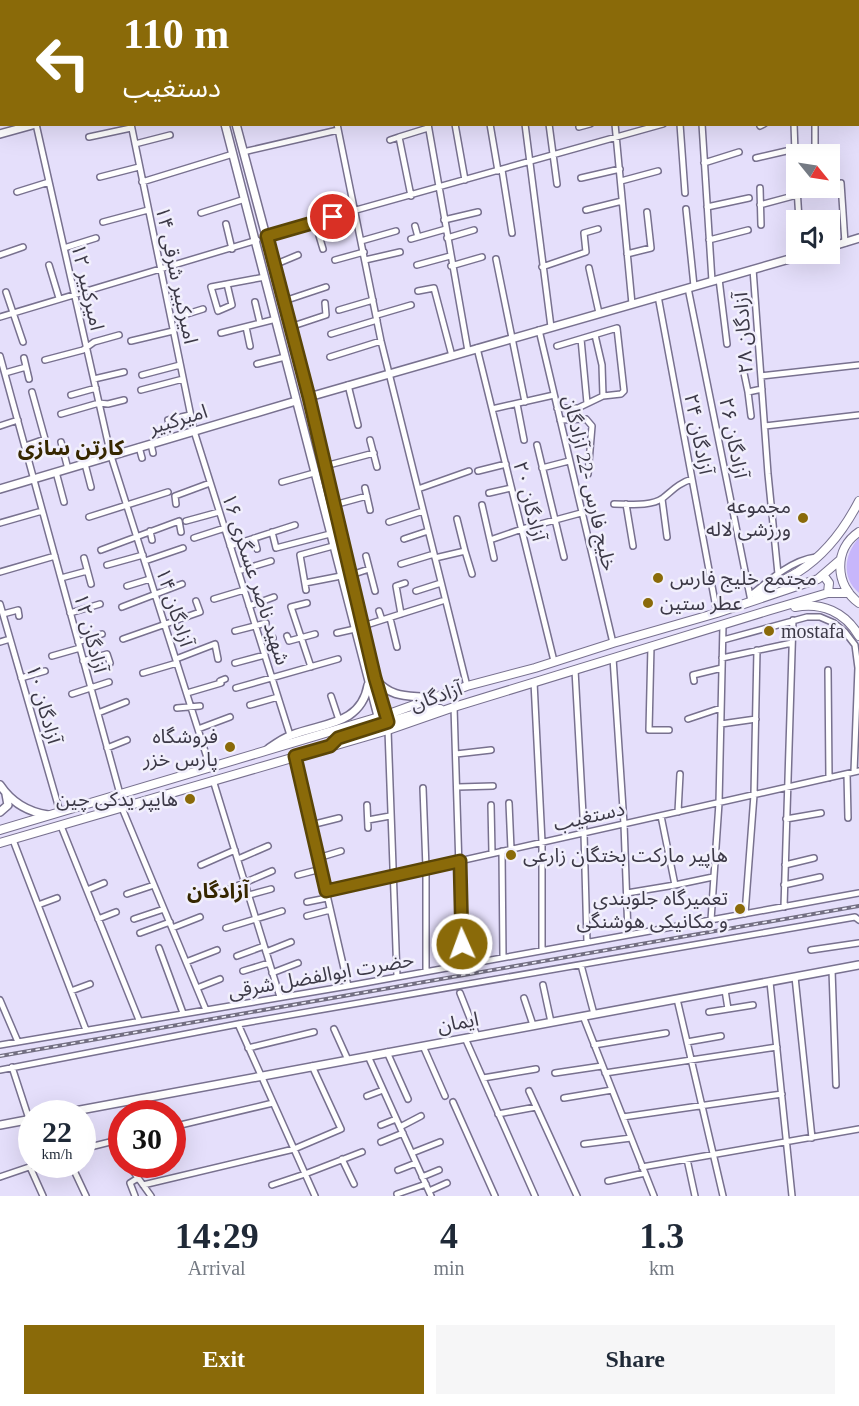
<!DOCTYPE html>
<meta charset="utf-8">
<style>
:root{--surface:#fff;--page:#f6f6f7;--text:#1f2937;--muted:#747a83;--accent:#8a6a09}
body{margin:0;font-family:"Times New Roman","Noto Sans Arabic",serif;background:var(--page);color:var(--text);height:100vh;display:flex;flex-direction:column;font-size:22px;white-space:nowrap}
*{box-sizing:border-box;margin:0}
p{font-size:20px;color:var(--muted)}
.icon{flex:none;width:33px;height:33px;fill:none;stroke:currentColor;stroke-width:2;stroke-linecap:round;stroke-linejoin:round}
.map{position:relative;height:1196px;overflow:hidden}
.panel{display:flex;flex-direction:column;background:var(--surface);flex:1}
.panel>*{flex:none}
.top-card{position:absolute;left:0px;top:0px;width:860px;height:126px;box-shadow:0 6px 24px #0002;background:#8a6a09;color:#fff;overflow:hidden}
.needle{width:39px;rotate:120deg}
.buttons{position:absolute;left:786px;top:144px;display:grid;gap:12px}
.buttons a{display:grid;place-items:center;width:54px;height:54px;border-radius:0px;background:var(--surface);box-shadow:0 6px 24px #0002;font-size:30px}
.speed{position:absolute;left:18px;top:1100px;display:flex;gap:12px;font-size:30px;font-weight:700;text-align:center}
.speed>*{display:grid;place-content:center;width:78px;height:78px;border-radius:50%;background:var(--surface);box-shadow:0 6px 24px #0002;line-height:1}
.speed small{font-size:15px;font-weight:400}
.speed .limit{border:9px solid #d22;background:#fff;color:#111}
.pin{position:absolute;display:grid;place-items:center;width:51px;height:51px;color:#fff;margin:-26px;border:3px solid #fff;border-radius:50%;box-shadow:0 2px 6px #0007}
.me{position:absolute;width:66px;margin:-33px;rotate:358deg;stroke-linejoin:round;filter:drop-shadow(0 0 4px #0008)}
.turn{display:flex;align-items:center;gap:21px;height:126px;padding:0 24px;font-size:27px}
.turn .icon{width:78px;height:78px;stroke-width:2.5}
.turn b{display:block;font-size:42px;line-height:51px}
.eta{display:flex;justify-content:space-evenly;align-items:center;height:102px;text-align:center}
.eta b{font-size:36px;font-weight:700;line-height:42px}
.action{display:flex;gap:12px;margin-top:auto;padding:12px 24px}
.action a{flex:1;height:69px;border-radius:0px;background:var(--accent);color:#fff;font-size:24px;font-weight:700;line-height:69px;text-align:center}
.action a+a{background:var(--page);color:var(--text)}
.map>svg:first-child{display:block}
</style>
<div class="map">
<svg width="859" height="1196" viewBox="0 0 859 1196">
<rect width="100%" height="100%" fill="#e5dffb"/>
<!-- green -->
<path fill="#c7b6fb" d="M859 538V593C841 578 844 554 859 538Z"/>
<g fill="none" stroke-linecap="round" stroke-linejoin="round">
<!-- street casing -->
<g stroke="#78718f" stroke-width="8">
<path id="street" d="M60 0V2
M91 0 92 2
M297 0V2
M338 0V2
M405 0V2
M444 0 445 2
M469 0 470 2
M494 0V2
M601 0V2
M632 0V2
M645 0V2
M693 0V2
M718 0V2
M754 0V2
M789 0V2
M135 2 141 0
M249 2 255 0
M820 2V0
M841 2V0
M858 17 859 16
M0 23H2
M0 71H2
M858 71 859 70
M0 105 2 111
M36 124 111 456 210 767
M131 124 194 431 290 735
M337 124 381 341 467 686
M428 124 468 351
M455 124 465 180
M490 124 498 171
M525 124 551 327
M549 124 557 184
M615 124 632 304
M680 124 685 193
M702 124 712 281
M794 124 796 181
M760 126 764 124
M579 127 590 124
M89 137 131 128
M390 140 399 137
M135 144 170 135
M243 152 338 130
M815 152V124
M756 158 795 149
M704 163 739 152
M502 170 512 233
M100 177 139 167
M581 178 620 169
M621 181 658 171
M142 182 233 154
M841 183 845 243
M760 188 761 225
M797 188 799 220
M17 192 49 182
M411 196 399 137 428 128
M760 205 797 195
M707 207 749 198
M686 209 694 286
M586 210 622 201
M201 213 245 199
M444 220 478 212
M103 222 148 210
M315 222 323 249
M226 224 232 249
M415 226 418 237
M267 235 663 124
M447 238 474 230
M411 239 446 229
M709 240 748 230
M361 241 396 231
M64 248 96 238
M627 254 651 248 647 212
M0 255 23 247
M496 259 525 402
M335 260 364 252
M365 260 400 252
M49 265 59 298
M274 265 298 255
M417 265 450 256
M451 266 482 257
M542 267 586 252 584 233 598 229
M589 268 599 313
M753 269 768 474 778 574
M719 279 727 344
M227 284 232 305 218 311 211 287 265 277
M688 288 751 601
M418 291 434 288 452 356
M6 292 23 342
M658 296 717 613
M284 301 326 287
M255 302 260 323
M339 310 373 300
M377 315 411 305
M0 317 257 240
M171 319 203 309
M246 327 250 346
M290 327 326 315 325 303
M539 330 613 643
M221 333 276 319
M331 334 377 320
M595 335 602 365 603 396
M581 339 587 403
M131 341 173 331
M477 348 554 661
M0 356 120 794
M330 357 381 341
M24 358 29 379
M45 360 83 350 94 342 119 335
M257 364 285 357
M5 373 26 367
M744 373 748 392
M142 375 180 365
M761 376 859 365
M94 379 124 372
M348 385 358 425
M141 390 183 379
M71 395 96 388
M517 404 524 440
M557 408H578L603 396 621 394 624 391 617 328 557 346
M492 409 554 395
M61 414 99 403 108 404 124 400
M751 416 748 392 762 389
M168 420 190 415
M560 420 586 419 592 426 588 474
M0 426 18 420
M765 426 859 415
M370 440 377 467
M61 442 68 469
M151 444 153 453
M537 445 564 557
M25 446 45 439 32 392
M139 447 142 458
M85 464 91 487
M325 466 374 453
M542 468 569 461
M478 471 506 464
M56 472 64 502
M282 482 314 473
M365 488 370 510
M418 489 469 471
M489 493 511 488
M662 499 667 537
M176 504 175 496 210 483
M614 504C629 504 650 507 663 498 673 490 679 483 692 479
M626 504 633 546
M334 505 367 496
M482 505 490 540
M89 517 168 492
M457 519 465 551
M186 521 219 512
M389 522 423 511
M0 523 42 511
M150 531 152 540
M272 532 276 548 330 534
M194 538 225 528
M254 538 257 549
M404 539 428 531
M230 546 295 525
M101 550 179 521 181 532
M366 556 375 591
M84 558 91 584
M435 558 465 551 472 574
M494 558 490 540 522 529 581 513
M145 561 183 548
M401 564 434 554
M107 565 143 555
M238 571 271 561
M0 572 55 556
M351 575 369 569
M61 578 87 571
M305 583 341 576
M127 586 150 579
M306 590 300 555 333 546
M416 591 441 583
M751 595C769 580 792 560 816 557
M214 599 244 590
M307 603 291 607 311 667
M0 604 60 812
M249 606 274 597
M122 607 182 584
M379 611 382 620
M70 613 100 604
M3 614 18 610 19 616
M401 614 396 586 405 583
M390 618 397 647
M363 626 445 600
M235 631 266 623
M337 633 355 629
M287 636 289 641 315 634
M123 639 200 612 196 601
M723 640 807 617H820L834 623 845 632 855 645 858 668 854 772
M261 641 273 638
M0 642 10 639
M78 642 102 634
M651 646 649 730H669
M52 656 80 648
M613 658 624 824 628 934
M722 658 792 643
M176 659 215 644 218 659
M83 661 107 654 110 663
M235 663 265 655
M575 670 584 833 587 942
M828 670 829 778
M143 673 177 663
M21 678 45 671
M694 681 693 675 722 668
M534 682 542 842V950
M236 688 338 659
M187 693 221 683 220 681 225 679
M72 694 109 682
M331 696 339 720
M250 705 278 697
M454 707 462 964
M177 708 200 706
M98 713 126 702
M688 719 721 708
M721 724 756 719
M198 729 230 717
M388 730 397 976
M107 748 127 740
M456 754 491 750
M295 756 348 986
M847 774 848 818
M213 780 280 997
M458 787 493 786
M423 788 426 868V971
M509 803 511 849
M367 805 368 828
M491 805 492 853
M122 808 206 1010
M678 812 680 774
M786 819 821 813
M368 820 390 816
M311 825 339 818
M61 826 139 1020
M13 840 86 1030
M502 851 503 957
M318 858 341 851
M238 859 268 846
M201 865 235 850
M785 865 814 858
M298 875 321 869
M675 885 713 877
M784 885 820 877
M87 890 104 883
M326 891 859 771
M627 893 675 885 661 816
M127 894 154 885
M218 894 272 871
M249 895 271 889
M307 902 327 898
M38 905 57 898
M784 907 793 620
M745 914 754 795 757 650
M307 916 330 910
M98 919 116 912
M134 919 164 909
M711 920 719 803 723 625
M172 928 200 917
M226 928 282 911
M140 933 170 922
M159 948 183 1013
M811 950 859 943
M266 952 291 942
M237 956 264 946
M186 962 217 950
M581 965 594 1014
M832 970 836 1085
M243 971 269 963
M272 973 298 963
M795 977 812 1138
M770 982 792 1196
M543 985 551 1022
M197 988 220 979
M71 991 90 984
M460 993 477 1036
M524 998 533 1025
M677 999 723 1196
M0 1000 18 1042
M728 1009 753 1005
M709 1012 728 1009 725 990
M583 1016 654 1196
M238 1024 315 1196
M334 1029 348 1060
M465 1038 535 1196
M687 1042 721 1036
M0 1045 348 986 859 893
M594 1045 666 1033
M423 1046 445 1096
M248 1048 314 1032
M387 1052 408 1099
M368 1056 431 1196
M12 1067 29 1119
M0 1070 238 1024 855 917 859 920
M555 1073 602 1066
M605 1073 777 1047
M483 1078 536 1069
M529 1091 577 1196
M367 1096 383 1090
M564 1098 612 1090
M453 1102 495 1196
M498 1114 536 1107
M623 1117 782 1094
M381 1125 396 1119
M172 1127 273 1103
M400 1127 421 1116
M111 1141 122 1156
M381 1142 403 1133
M584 1144 631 1138
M82 1149 122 1139
M412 1153 440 1142
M342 1159 354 1184
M687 1159 695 1196
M71 1164 86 1196
M128 1164 151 1196
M30 1167 43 1196
M642 1167 859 1129
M398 1170 416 1163
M0 1177 38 1164
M422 1177 439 1170
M608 1181 645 1173
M143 1185 294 1149 341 1129 312 1066
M272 1185 305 1174 362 1152
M429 1191 447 1183
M397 1194 426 1184
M135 1196 130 1183 138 1178"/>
</g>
<!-- secondary casing -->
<g stroke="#78718f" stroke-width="10">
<path id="secondary" d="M193 0V2
M203 0 204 2
M382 0V2
M520 2 526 0
M225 124 379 720
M236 124 309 397 375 678 387 718
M0 134 36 124
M830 247 859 238
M309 397 807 254
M0 489 296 401
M376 680C393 699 408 695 431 698
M268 749C275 744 283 738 292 735 323 723 361 725 368 685
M0 785C12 803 28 812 48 815
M0 812 8 805 6 794
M64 1113 859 965
M0 1125 32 1119"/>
</g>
<!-- primary casing -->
<g stroke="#78718f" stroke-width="10">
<path id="primary" d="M859 532C833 549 835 586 859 603
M824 576 829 583 828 593
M757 596C769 587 784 580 798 572 825 555 844 530 859 501
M795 607C822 602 845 612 859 636
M386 715 467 686 535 668 613 643 717 613 818 579 840 560
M330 745 337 738 431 709H440
M0 830 379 717
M0 843 388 730 454 707 767 611 828 593H849"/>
</g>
<!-- street -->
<use href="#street" stroke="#fff" stroke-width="5"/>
<!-- secondary -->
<use href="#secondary" stroke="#fff" stroke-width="7"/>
<!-- primary -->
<use href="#primary" stroke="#fff" stroke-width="8"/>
<!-- rail casing -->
<g stroke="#736f82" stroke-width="4">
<path id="rail" d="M0 1056 859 906"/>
</g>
<!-- rail -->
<use href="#rail" stroke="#f1effc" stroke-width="1.5" stroke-dasharray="4.5" stroke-linecap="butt"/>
</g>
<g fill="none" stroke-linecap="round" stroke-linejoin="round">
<!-- route casing -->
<g stroke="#5a4506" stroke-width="15">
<path id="route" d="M333 217 267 236 309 397 375 678 388 722 338 738 330 746 295 756 326 891 460 861 462 944"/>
</g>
<!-- route -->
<use href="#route" stroke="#8a6a09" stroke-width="10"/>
</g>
<!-- markers -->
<g fill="#8a6a09" stroke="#f1effc" stroke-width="2">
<circle cx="803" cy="518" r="6"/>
<circle cx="658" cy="578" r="6"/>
<circle cx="648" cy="603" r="6"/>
<circle cx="769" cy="631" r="6"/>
<circle cx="230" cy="747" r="6"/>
<circle cx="190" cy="799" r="6"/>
<circle cx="511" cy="855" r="6"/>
<circle cx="740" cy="909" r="6"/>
</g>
<g text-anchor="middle" stroke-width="5" stroke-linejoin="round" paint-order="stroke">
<!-- street labels -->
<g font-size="20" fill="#3c3947" stroke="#f1effc">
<text transform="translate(177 275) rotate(78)" y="7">۱۴ امیرکبیر شرقی</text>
<text transform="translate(88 287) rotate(77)" y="7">امیرکبیر ۱۲</text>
<text transform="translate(743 333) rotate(-94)" y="7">۲۸ آزادگان</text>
<text transform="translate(178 419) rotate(-17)" y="7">امیرکبیر</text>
<text transform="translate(699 434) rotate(79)" y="7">۲۴ آزادگان</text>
<text transform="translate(734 438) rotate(79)" y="7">۲۶ آزادگان</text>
<text transform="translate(590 483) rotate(77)" y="7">خلیج فارس -22 آزادگان</text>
<text transform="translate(530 501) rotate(76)" y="7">۲۰ آزادگان</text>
<text transform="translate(256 579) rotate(72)" y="7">۱۶ شهید ناصر عسگری</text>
<text transform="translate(175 607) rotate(72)" y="7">۱۴ آزادگان</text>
<text transform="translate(91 633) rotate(75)" y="7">۱۲ آزادگان</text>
<text transform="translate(436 696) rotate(-19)" y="7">آزادگان</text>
<text transform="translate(44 704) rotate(74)" y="7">۱۰ آزادگان</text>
<text transform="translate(589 816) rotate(-13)" y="7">دستغیب</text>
<text transform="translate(321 975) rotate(-10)" y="7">حضرت ابوالفضل شرقی</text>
<text transform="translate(458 1022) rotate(-10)" y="7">ایمان</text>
</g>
<!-- poi labels -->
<g font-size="20" fill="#3c3947" stroke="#f1effc" text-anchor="end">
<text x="791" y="513">مجموعه<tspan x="791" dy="23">ورزشی لاله</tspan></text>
<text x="670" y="585" text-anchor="start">مجتمع خلیج فارس</text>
<text x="660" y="610" text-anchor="start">عطر ستین</text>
<text x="781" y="638" text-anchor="start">mostafa</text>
<text x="218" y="743">فروشگاه<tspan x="218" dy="23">پارس خزر</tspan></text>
<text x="178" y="806">هایپر یدکی چین</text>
<text x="523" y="862" text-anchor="start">هاپیر مارکت بختگان زارعی</text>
<text x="728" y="905">تعمیرگاه جلوبندی<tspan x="728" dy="23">و مکانیکی هوشنگی</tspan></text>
</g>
<!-- neighbourhood labels -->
<g font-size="21" font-weight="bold" fill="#362700" stroke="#f1effc">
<text x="71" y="455">کارتن سازی</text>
<text x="218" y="898">آزادگان</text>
</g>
</g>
</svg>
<div class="buttons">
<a><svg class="needle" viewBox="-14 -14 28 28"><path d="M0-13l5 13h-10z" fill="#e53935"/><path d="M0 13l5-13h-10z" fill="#747a83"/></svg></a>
<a><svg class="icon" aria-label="sound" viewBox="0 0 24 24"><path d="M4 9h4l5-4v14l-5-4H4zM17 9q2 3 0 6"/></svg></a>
</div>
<div class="speed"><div>22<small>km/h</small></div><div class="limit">30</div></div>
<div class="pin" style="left:333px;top:217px;background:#d93025"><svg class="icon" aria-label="arrive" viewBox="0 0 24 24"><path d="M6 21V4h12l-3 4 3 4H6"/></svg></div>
<svg class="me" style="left:462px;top:944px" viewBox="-20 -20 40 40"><circle r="17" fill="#8a6a09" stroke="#fff" stroke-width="3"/><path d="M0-11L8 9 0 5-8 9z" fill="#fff"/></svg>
<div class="top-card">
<div class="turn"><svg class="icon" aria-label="left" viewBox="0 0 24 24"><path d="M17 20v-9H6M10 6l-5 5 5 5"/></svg><div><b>110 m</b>دستغیب</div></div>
</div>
</div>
<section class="panel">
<div class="eta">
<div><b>14:29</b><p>Arrival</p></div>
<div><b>4</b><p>min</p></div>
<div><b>1.3</b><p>km</p></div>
</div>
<div class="action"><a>Exit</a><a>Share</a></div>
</section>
